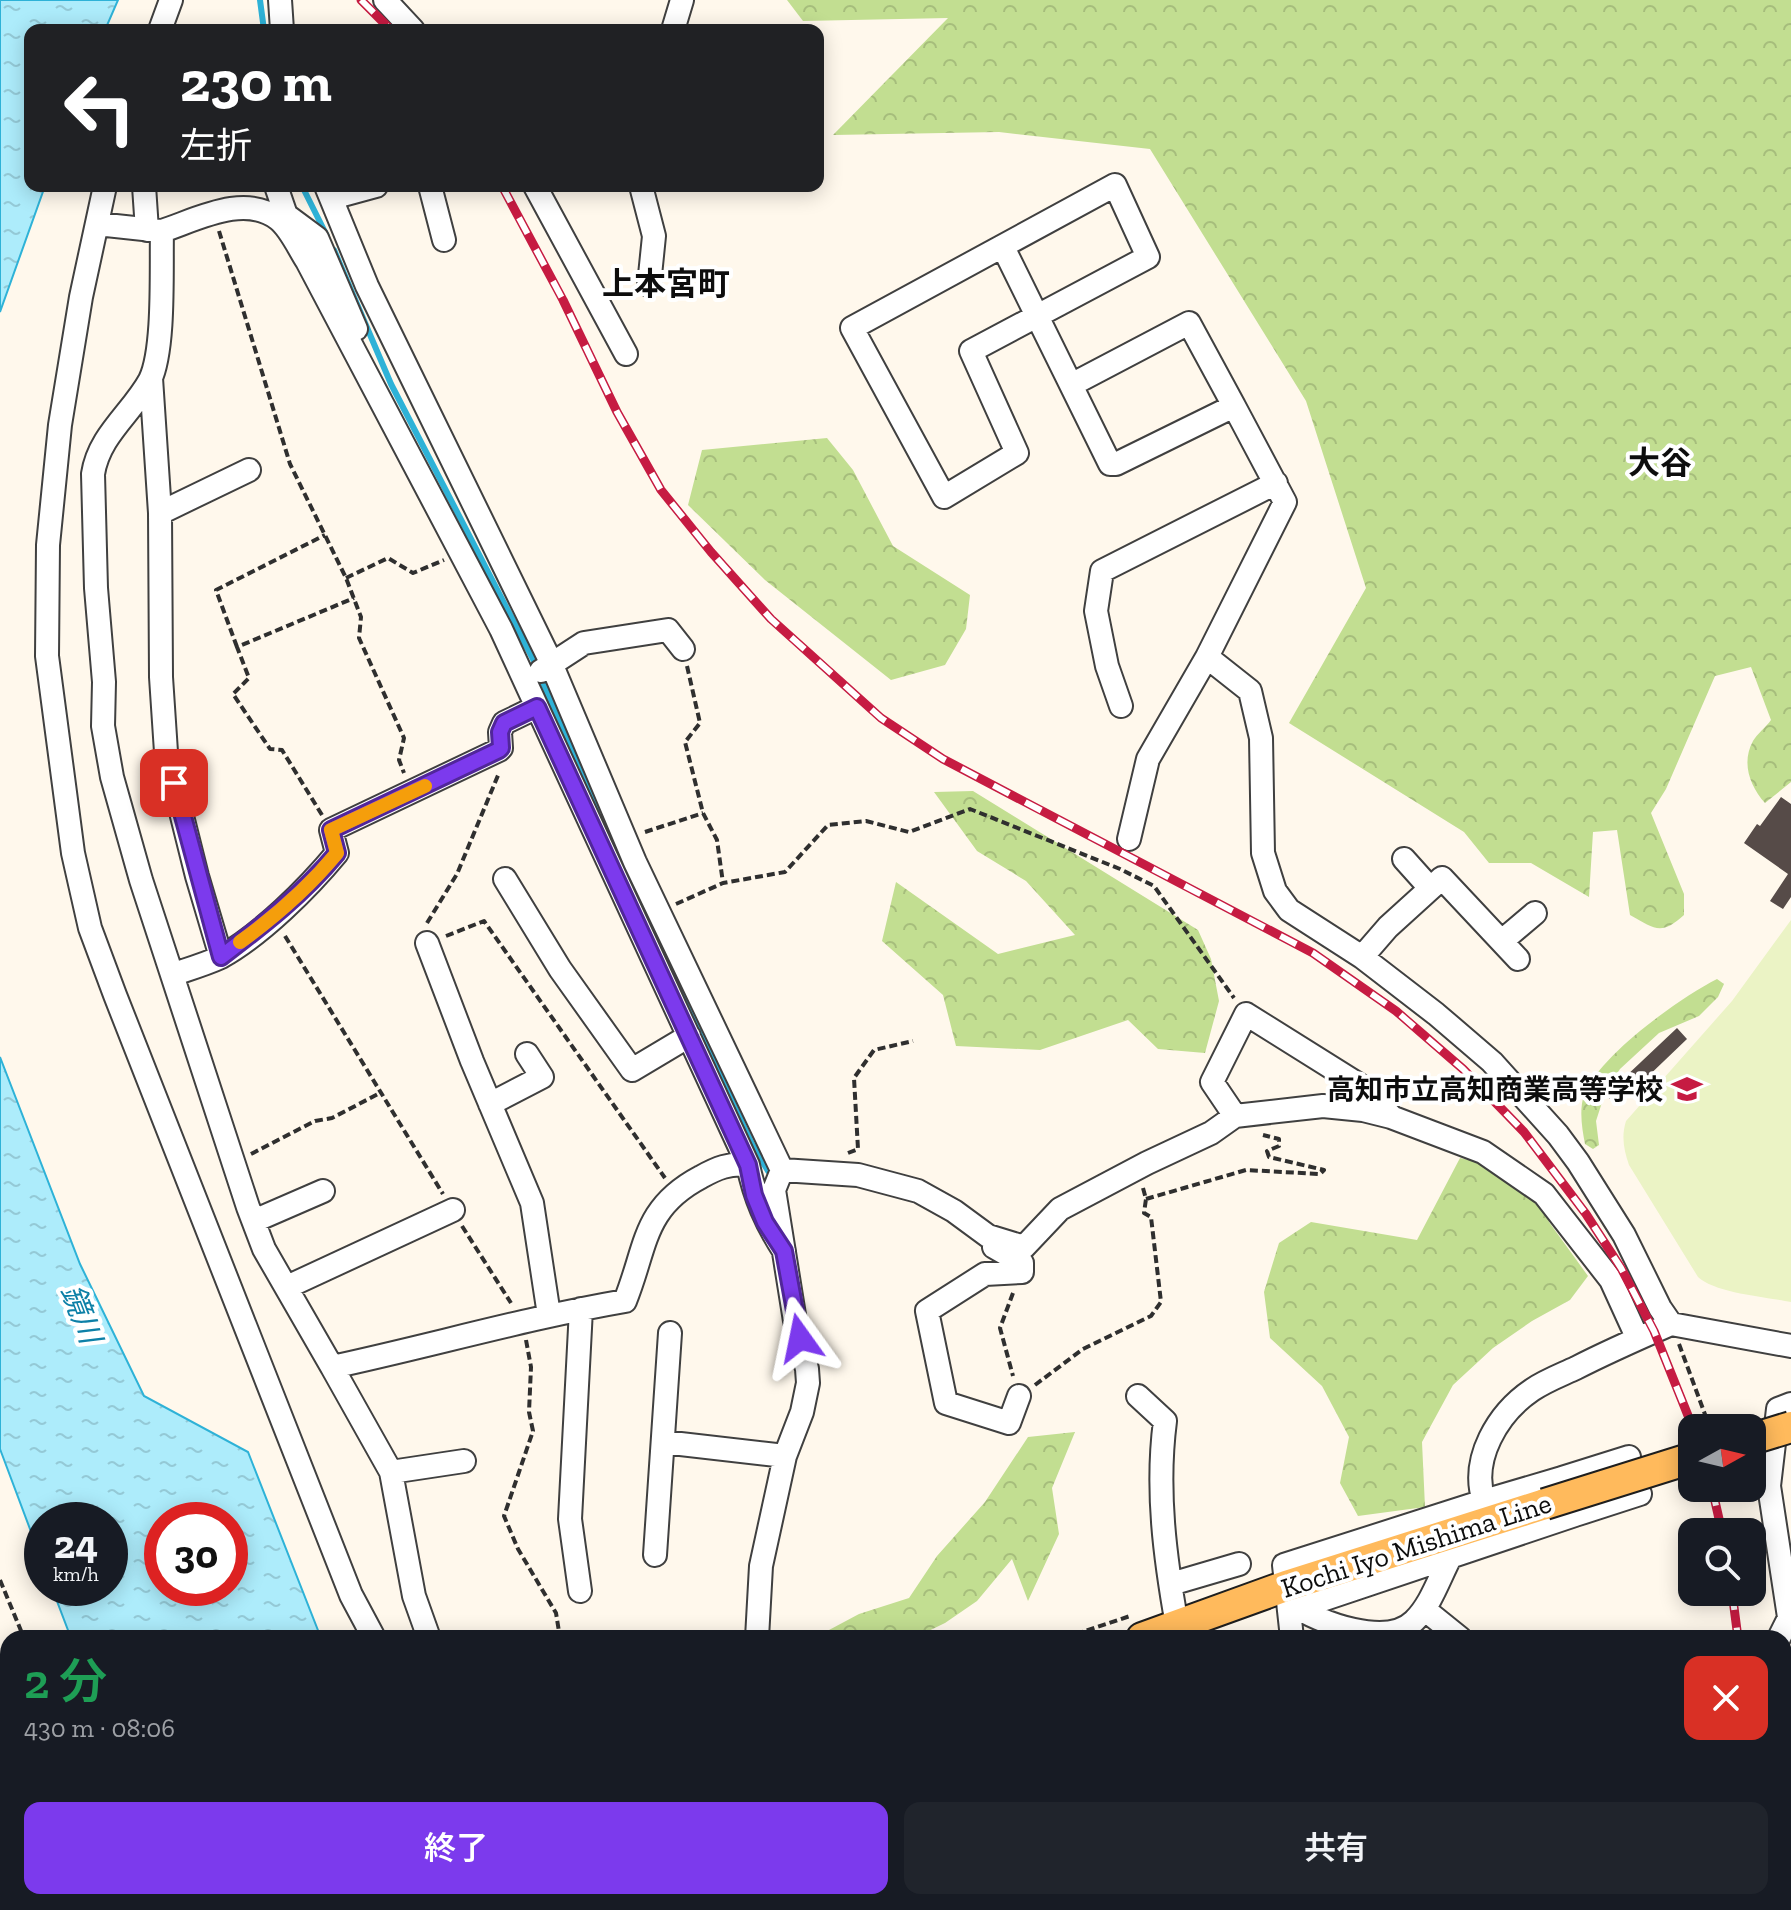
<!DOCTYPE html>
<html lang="ja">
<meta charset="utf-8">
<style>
:root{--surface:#171b24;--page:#20242c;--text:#f1f3f6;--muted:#9ea1a6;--accent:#7c3aed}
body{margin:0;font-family:"Zilla Slab","Noto Sans JP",serif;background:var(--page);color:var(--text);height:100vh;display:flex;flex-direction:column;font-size:30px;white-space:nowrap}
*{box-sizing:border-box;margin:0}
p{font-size:26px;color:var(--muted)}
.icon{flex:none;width:44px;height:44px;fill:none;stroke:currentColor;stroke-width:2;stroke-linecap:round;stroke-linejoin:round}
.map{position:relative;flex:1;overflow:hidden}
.panel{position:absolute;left:0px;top:1630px;width:1792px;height:280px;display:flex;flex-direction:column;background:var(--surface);border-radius:24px 24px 0 0;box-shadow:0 4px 20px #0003}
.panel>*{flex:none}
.hud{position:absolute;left:24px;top:24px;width:800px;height:168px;border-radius:16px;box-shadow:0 4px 20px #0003;background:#202124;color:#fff;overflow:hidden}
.needle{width:52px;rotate:82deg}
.buttons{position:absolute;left:1678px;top:1414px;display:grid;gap:16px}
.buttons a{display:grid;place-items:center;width:88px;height:88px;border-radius:16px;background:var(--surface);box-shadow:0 4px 20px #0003;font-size:40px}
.speed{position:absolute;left:24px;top:1502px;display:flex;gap:16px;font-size:40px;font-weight:700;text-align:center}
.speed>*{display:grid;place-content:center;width:104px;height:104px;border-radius:50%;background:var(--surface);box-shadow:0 4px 20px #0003;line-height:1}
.speed small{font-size:20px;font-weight:400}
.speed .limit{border:12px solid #d22;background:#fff;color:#111}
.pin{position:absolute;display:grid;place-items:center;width:68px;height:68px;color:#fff;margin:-34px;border-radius:16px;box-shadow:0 4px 12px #0006}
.me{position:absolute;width:88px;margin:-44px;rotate:348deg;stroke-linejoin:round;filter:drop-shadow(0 0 6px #0008)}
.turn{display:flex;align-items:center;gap:28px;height:168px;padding:0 24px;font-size:36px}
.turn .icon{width:104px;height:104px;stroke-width:2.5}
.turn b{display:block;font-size:56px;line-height:68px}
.round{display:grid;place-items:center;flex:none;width:84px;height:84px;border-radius:16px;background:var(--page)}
.headline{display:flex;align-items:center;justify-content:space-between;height:136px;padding:0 24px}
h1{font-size:48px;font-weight:600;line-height:60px;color:#1e9e55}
.action{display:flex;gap:16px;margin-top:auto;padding:16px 24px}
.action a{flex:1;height:92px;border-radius:16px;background:var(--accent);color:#fff;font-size:32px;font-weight:600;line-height:92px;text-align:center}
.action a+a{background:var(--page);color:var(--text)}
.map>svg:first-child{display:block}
</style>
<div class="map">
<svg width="1791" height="1910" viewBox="0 0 1791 1910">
<defs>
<pattern id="forest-crowns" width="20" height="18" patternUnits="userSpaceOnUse" patternTransform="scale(2)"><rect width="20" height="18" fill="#c2de91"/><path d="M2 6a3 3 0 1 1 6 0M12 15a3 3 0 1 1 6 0" fill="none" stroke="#a6bd7c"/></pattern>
<pattern id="water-ripples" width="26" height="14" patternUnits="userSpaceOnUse" patternTransform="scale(2)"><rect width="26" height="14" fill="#adecfb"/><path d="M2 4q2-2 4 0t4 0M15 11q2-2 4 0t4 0" fill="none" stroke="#94c9d6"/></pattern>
</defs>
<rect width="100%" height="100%" fill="#fff8ec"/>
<!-- forest -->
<path fill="url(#forest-crowns)" d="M787 0H1791V782L1765 803C1750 786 1741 763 1753 741 1757 734 1766 727 1771 720L1751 667 1715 676 1666 789 1651 813 1684 894V915C1661 936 1655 929 1630 915L1617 830 1593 832 1589 897 1531 863H1489L1464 832 1289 723 1366 588 1306 401 1150 149 999 132 833 135 948 18 803 21Z
M827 438 853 470 893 546 970 595 966 629 945 665 891 680 765 580 688 505 702 450Z
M973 791 1198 930 1211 959 1219 1001 1205 1053 1158 1049 1128 1020 1040 1050 956 1046 943 995 882 941 896 882 998 954 1075 935 1026 881 977 851 934 792Z
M1717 979 1724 984 1718 997 1699 1016 1659 1033 1620 1069 1606 1090 1596 1121 1599 1145 1593 1149 1585 1144C1582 1129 1579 1110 1584 1095 1600 1055 1678 999 1717 979Z
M1460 1158 1516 1170 1544 1194 1549 1222 1588 1276 1570 1300 1532 1321 1493 1348 1453 1385 1422 1442 1425 1507 1358 1516 1340 1483 1349 1437 1322 1386 1270 1338 1264 1292 1279 1243 1311 1222 1417 1240Z
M1075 1432 1052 1488 1059 1534 1028 1601 1012 1559 977 1601 945 1623 914 1638H814L859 1614 909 1598 937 1556 985 1502 1028 1437Z"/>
<!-- pitch -->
<path fill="#ebf3c5" d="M1791 920V1302C1766 1297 1715 1293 1698 1277L1629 1165C1624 1150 1621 1137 1626 1121L1732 1001Z"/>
<!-- water -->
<path fill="url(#water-ripples)" stroke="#2eb2d7" stroke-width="2" fill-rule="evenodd" d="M0 0H118L105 30H30V186H45L0 312Z
M0 1057 80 1264 144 1396 248 1452 321 1638H71L52 1588H110V1520H42V1561L0 1449ZM162 1520H230V1588H162Z
M171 1902H431L434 1910H174Z"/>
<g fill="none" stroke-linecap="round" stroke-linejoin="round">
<!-- stream -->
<path stroke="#2eb2d7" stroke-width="6" d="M260 0 264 30
M302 186 327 236
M334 250 391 384 534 661 597 811
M647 920 752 1144 768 1171
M764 1902 772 1908
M959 1902 962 1910"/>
</g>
<!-- building -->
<path fill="#564b48" d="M1781 797 1791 804V897L1783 909 1770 901 1788 874 1744 843 1757 824 1760 826Z
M1677 1028 1687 1039 1617 1106 1606 1095Z"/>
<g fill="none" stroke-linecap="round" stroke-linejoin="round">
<!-- minor casing -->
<g stroke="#404040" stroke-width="26">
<path id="minor" d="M280 0 282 30
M385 0 413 30
M160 30 171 0
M673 30 682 0
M1115 185 1148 257 971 351 1017 453 944 497 852 328Z
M105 186 81 297 60 425 48 545 47 656 73 853 90 928 115 995 351 1595 374 1638
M144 186 147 230
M276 186 286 215
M326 186 367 286 548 656 635 862 782 1170 774 1190 795 1321 807 1369 808 1383 802 1412 785 1456 761 1566 757 1638
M430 186 444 240
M535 186 626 354
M641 186 654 236 649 285
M332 198 376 186
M279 219 286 215 317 238 356 329
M97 224 162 231
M1003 247 1110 464H1116L1234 406 1285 502 1207 657 1250 691 1261 738 1263 853 1275 891 1289 910 1362 957 1436 1014 1492 1062 1558 1135 1578 1162 1624 1235 1660 1308 1671 1324 1791 1346
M151 378 160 513 161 677 166 752 197 876 221 957
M1071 385 1189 323 1234 406
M160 513 249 470
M541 671 584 643 668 630 683 649
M1121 706 1107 666 1096 611 1102 571 1276 483
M1129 839 1148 759 1207 657
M1404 859 1430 888
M505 879 560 969 632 1070 689 1036
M1502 941 1535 913
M427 943 472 1061 532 1203 549 1315
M1362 957 1388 927 1442 878 1518 959
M174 974C189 969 206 964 221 957 262 934 308 888 337 853L331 830 499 750 501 748 500 732 504 723 537 707
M490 1104 542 1077 527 1054
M1235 1116 1212 1082 1246 1014 1361 1086 1391 1116
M748 1165C729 1163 717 1168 701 1177 642 1208 647 1247 625 1301 526 1318 430 1346 332 1367L264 1249 248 1207 141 880 112 777 103 726 104 682 96 588 93 474C99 435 132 413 150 380 165 349 161 267 162 231 196 220 244 193 278 219 290 228 299 249 307 261L501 629 748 1165C755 1198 766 1223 784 1251
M782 1170 858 1175 918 1191 954 1211 988 1236 1024 1247 1060 1209 1147 1163 1211 1133 1235 1116 1323 1106 1363 1110 1391 1117 1483 1152 1544 1194 1611 1280 1637 1337
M254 1221 323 1191
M994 1247 1022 1263V1272L985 1274 927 1311 946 1403 1009 1423 1019 1396
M287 1287 453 1210
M332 1367 391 1472 464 1461
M1138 1396 1165 1421C1156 1490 1165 1558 1177 1625
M663 1442 785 1456
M391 1472 414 1596 429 1638
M1562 1478 1629 1457
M1575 1515 1640 1494
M655 1555 670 1333
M1171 1584 1239 1564
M580 1591 570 1519 581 1309
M1292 1604C1319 1623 1387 1648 1414 1621 1431 1605 1440 1576 1451 1556
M1298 1608 1575 1515 1562 1478 1484 1501
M1424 1609 1460 1638
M1789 1617 1769 1486 1778 1409 1791 1404
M1292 1638 1284 1565 1484 1501C1470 1459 1498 1413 1532 1390 1545 1381 1561 1375 1576 1368 1607 1352 1639 1338 1671 1324
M1779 1638 1791 1614
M454 1902 459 1910
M501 1902 504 1910
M973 1902 976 1910
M1156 1902 1158 1910
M1311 1902 1312 1910
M583 1910 586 1902"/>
</g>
<!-- major casing -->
<g stroke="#1e1e1e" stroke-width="34">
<path id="major" d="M1142 1638 1286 1586 1545 1504"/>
</g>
<!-- highway casing -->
<g stroke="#1e1e1e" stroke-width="38">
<path id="highway" d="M835 1902 840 1910
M882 1902 887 1910
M193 1910 210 1902
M298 1910 315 1902"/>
</g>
<!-- path -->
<path stroke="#2f2f2f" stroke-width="4" stroke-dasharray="8 4" stroke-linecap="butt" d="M219 231 290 464 346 578 361 617 359 638 404 738 399 760 404 773
M346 578 388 558 413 573 444 560
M237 647 216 590 325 535
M687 666 700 723 685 742 703 813 717 840 723 883
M322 815 282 750 270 749 233 694 249 678 237 647 354 598
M645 832 703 813
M676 904 723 883 785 872 828 825 866 821 909 832 970 809 1120 869 1154 886 1234 998
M427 923 457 874 499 773
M285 936 443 1194
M446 936 484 921 665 1178
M848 1153 858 1149 854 1078 874 1050 913 1041
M251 1154 315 1121 332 1118 382 1092
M1146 1199 1246 1170 1320 1174 1324 1170 1269 1157 1267 1151 1279 1146V1139L1263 1135
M462 1226 511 1303
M1013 1293 1000 1328 1013 1376
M526 1340 531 1367 529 1412 533 1431 504 1516 518 1549 556 1613 560 1638
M1679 1344 1710 1428
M1035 1385 1083 1349 1151 1316 1161 1302 1151 1217 1144 1213 1146 1199 1143 1188
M1720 1428 1733 1424
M0 1580 24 1638
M1064 1638 1130 1616
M1414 1902 1418 1910
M49 1910V1902"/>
<!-- minor -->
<use href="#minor" stroke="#fff" stroke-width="22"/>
<!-- major -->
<use href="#major" stroke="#ffba5c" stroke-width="30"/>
<!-- highway -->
<use href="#highway" stroke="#ff7c4a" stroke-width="34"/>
<!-- tram -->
<path stroke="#c61b42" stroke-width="2" d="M866 1902 871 1910
M241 1910 257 1902"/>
<!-- rail casing -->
<g stroke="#c61b42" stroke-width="9">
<path id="rail" d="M361 0 391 30
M502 186 563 300 617 412 661 490 711 552 771 619 881 718 943 759 1313 953 1396 1011 1463 1069 1524 1132 1586 1214 1621 1268 1654 1331 1693 1428
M1712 1488 1722 1532
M1732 1592 1738 1638
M1720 1910 1722 1902"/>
</g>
<!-- rail -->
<use href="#rail" stroke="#fff" stroke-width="6" stroke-dasharray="18" stroke-linecap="butt"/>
<!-- major-bridge casing -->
<g stroke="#1e1e1e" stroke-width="34" stroke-linecap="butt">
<path id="major-bridge" d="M1752 1439 1791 1427
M1545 1504 1692 1458"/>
</g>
<!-- major-bridge -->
<use href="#major-bridge" stroke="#ffba5c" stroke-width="30"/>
</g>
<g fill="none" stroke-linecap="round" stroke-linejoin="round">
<!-- route casing -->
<g stroke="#51269a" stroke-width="20">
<path id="route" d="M174 783 221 957C263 925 303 894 337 853L331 830 499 750 501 748 500 732 504 723 537 707 748 1165 754 1195 765 1222 784 1251 800 1338"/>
</g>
<!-- route -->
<use href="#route" stroke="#7c3aed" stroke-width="14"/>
<!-- slow -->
<path stroke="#f59e0b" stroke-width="14" d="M240 942C276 916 309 887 337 853L331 830 425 786"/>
</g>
<!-- icons -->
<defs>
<g id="school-bare" transform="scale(2.4)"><path d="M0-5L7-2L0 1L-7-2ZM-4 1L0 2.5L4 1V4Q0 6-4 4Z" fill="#c61b42" stroke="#fff" stroke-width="2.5" paint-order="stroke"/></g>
</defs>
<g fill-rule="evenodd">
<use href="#school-bare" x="1687" y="1089"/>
</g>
<g text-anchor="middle" stroke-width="8" stroke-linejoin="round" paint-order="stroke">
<!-- poi labels -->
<g font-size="28" font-weight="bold" fill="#0d0d0d" stroke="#fff" text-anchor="end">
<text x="1663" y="1099">高知市立高知商業高等学校</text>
</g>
<!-- street labels -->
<g font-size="28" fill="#0d0d0d" stroke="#fff">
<text transform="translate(1416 1545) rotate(-18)" y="10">Kochi Iyo Mishima Line</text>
</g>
<!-- water labels -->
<g font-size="30" font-style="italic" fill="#0d80a7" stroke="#fff">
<text transform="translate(81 1314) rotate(69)" y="10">鏡川</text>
</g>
<!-- quarter labels -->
<g font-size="32" font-weight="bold" fill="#0d0d0d" stroke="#fff">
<text x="666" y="295">上本宮町</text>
<text x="1660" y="474">大谷</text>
</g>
</g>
</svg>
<div class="buttons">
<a><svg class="needle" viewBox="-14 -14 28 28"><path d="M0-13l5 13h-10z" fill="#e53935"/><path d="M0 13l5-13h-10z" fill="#9ea1a6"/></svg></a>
<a><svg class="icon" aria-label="search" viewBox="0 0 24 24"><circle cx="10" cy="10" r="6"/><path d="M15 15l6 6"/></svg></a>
</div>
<div class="speed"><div>24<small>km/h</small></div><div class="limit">30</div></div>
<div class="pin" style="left:174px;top:783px;background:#d93025"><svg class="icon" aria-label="arrive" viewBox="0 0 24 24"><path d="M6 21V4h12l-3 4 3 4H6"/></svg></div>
<svg class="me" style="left:800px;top:1338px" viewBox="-20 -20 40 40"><path d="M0-17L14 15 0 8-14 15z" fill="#7c3aed" stroke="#fff" stroke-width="4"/></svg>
<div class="hud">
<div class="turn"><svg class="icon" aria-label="left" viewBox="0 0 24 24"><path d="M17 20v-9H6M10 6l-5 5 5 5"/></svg><div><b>230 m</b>左折</div></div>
</div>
<section class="panel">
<div class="headline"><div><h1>2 分</h1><p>430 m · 08:06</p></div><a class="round" style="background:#d93025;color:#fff"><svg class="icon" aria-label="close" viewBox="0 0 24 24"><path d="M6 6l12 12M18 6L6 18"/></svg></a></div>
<div class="action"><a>終了</a><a>共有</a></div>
</section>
</div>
